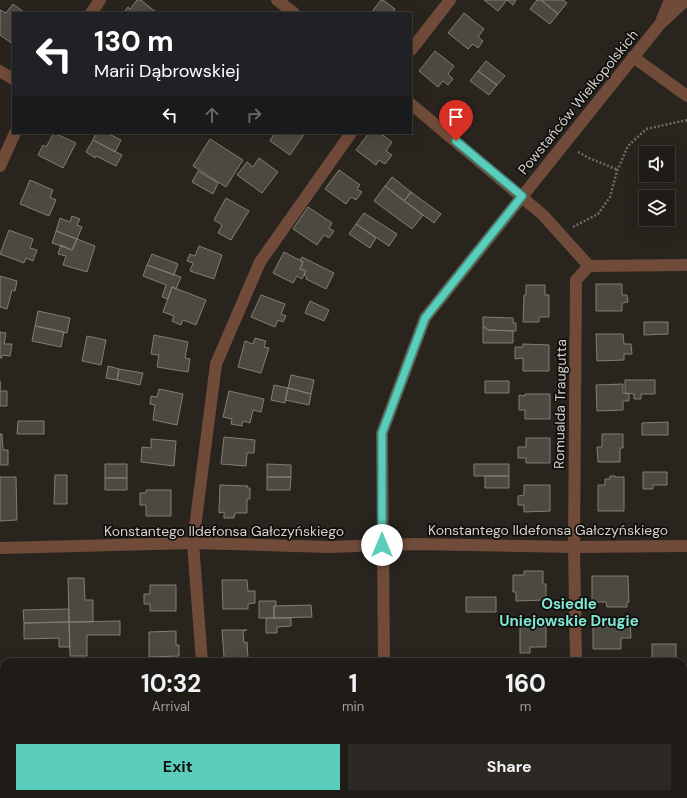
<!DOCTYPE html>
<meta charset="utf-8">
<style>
:root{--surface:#1f1b16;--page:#2c2823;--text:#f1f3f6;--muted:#a1a1a1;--line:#3c3935;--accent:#5bcebb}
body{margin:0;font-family:"DM Sans",sans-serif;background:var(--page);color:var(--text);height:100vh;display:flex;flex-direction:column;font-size:15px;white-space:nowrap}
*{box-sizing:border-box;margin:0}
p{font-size:13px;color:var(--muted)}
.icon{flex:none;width:22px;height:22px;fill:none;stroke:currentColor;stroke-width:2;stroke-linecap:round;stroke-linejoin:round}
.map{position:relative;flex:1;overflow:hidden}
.drawer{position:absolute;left:0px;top:658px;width:687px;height:140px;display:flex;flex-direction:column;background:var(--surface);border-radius:12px 12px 0 0;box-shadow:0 4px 16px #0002,0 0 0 1px var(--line)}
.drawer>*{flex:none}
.banner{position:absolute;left:12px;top:12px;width:400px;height:122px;border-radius:0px;box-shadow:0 4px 16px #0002,0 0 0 1px var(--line);background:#202124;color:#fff;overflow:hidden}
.controls{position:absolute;left:639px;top:146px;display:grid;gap:8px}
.controls a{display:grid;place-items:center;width:36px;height:36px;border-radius:0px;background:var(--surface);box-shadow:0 4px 16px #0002,0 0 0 1px var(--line);font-size:20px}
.pin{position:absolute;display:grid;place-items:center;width:34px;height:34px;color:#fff;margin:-41px -17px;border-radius:50% 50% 50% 0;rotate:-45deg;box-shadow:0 0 4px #0007}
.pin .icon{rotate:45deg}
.me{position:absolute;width:44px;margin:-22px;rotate:0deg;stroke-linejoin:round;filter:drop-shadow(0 0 3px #0008)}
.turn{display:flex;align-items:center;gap:14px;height:84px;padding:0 16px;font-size:18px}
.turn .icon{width:52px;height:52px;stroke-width:2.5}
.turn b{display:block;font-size:28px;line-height:34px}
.lanes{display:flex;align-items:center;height:38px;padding:0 16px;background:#0003;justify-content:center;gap:20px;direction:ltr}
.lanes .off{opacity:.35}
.eta{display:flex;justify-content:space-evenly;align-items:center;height:68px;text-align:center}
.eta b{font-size:24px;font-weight:700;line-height:28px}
.action{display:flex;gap:8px;margin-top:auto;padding:8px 16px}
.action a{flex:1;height:46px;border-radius:0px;background:var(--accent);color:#111;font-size:16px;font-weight:700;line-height:46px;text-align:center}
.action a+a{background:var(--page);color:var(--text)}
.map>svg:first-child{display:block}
</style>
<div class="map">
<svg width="687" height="798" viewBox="0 0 687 798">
<rect width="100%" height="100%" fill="#29241e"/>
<!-- building -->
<path fill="#4c4942" stroke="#817e75" d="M137 0H141L157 13 124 12 128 7 130 9Z
M381 0H383L395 9 393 13H371Z
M484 0H507L498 11Z
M507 0H516L513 5Z
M537 0H541L558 14 550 24 530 9Z
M541 0H563L567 3 558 14Z
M13 4 25 13H13V44L0 35V10L6 13Z
M464 13 484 29 478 37 483 41 478 48 473 44 468 49 448 33Z
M435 51 454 66 448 74 453 79 448 85 443 81 438 87 419 71Z
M486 61 505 76 497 85 478 71Z
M478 71 497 85 489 95 470 81Z
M54 133 76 143 63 168 38 155 43 145 46 147Z
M96 133H107L121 140 115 152 93 140Z
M274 133H305L290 155 270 141 274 134Z
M369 133H380L392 142 386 151 392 155 385 164 379 160 376 165 356 150Z
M210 139 243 160 226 187 193 166Z
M93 140 122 155 116 166 96 156 95 158 86 152Z
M259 158 278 172 262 193 237 175 247 162 253 167Z
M339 170 360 185 357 189 362 192 356 200 351 197 346 204 325 189Z
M198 171 218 183 213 194 192 182Z
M392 177 411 192 404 201 385 186Z
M30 180 53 190 50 197 56 200 49 216 20 204Z
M385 186 423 215 412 229 374 201Z
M411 192 441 214 434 223 404 201Z
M226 198 249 211 231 240 218 233 222 225 214 220Z
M308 207 332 223 329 228 334 231 329 238 324 235 317 245 293 229Z
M364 213 397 234 389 246 356 224Z
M72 216 80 219 77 225 82 227 77 239 56 231 60 218 70 222Z
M356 224 376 238 370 248 349 234Z
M9 230 33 239 30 248 37 250 33 261 26 258 24 263 0 254Z
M56 231 77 239 72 250 52 243Z
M77 239 95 246 87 272 63 265 66 256 58 254 61 245 72 250Z
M199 246 222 255 214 279 190 271 193 263 187 261 190 254 195 256Z
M284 252 303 262 300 269 306 271 302 279 297 276 293 283 273 273Z
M152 254 178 264 174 275 147 265Z
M302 257 334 273 326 289 306 279 307 277 304 275 306 271 300 269 303 262 300 260Z
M147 265 181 277 176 289 172 287 168 299 162 297 166 285 143 276Z
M0 276 17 281 15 291 12 290 7 309 0 307Z
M596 284H622V295H627L628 302 622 303V311H596Z
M526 285H545V295H549V317H539V322H523L524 295H526Z
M172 287 206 300 196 325 183 320 181 325 172 321 174 316 163 312Z
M261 295 285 304 281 314 286 316 283 322 278 320 275 327 251 317Z
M310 301 329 310 324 321 305 313Z
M38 311 70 318 67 333 35 326Z
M483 317 513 318V323H516V331L488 330 483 326Z
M644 322H668V334L644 335Z
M35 326 64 332 61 347 32 341Z
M483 326 488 330 513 331V343H483Z
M0 332 6 333 4 344H12L10 356 2 355V358H0Z
M596 334H623L624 344H631L632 354H624V360L597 361Z
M154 335 188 342 185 358 190 359 188 372 157 367 159 355 151 354Z
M87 336 106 340 101 365 82 361Z
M255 338 266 341 264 347 269 348 261 373 238 367 245 341 253 344Z
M523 344 549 345V371H523V358L515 359V347H523Z
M108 366 119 369 117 380 106 378Z
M119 369 143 373 140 385 117 380Z
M291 375 314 380 311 394 288 388Z
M625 380H655V394H641V399H634V394L625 393Z
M0 381V391H7V406H0Z
M485 381H509V393H485Z
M623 384V393L629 394V401H623V410L597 411 596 385Z
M274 385 288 388 285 403 271 400Z
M288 388 311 394 309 405 285 400Z
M159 389 183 394 177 425 153 420 155 405 150 404 151 396 157 397Z
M229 391 264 399 261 412 253 410 250 423 243 421 242 426 231 424 232 419 223 417Z
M525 394H550V419H525V410H519V395L525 396Z
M18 421H44V434H17Z
M668 422V435H642V423Z
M0 434H2L3 450H8V465H0Z
M602 434H623V448H620V462H598L597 447H602Z
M224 437 255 440 254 453H247L246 466 221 464Z
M526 438H550V463H526V458H518V447H526Z
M151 439 176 441 174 466 141 462 142 447 151 448Z
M105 464H127V478H105Z
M267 464 291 465V477H267Z
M474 464H509V476H474Z
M643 472H667V485H653V489H643Z
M55 475H67V504H54Z
M485 476H509V488H485Z
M610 476H615V477H624V511H598V485H605V479H610Z
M0 477H16L17 520 0 521Z
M267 477H291L290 490H267Z
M105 478H127V490H105Z
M220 485 248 486 247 488H250V499H247V513H235L234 518H224V512L219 513Z
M524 485H550V511L524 512V505H518V496L524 495Z
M146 490H171V516H146V505H140V493H146Z
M524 571H543V584H546V600L516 601V592H513V575H524Z
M592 576H628L629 602H627V607H607L606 602H592Z
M68 578H84L85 600H93V622H69Z
M222 580H247L248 591H255V603L248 604V609H223Z
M150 585H176V611H150V604H144V594H150Z
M466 597H496V612H466Z
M259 601H276V606H274V618H259Z
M311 605 312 617 274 618V606Z
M69 609V622L24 623 23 610Z
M266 618H291V626L277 627V633H266Z
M120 621V635H87V656H70L69 622Z
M593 621 630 622 631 638H621V649H593Z
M69 622 70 647H59V638L24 639V623Z
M520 623H546V647H530V653H520Z
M222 630H247L243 631 244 643 247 642 248 658H223L224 657Z
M176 631V645H179V656L149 657V632Z
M652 644H676V658H652Z
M652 658H676V662H652Z
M468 659H497V662H468Z
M627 661V662H603Z
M0 739H4V765H0Z
M37 794H69L70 798H37Z
M97 794H128V798H97Z
M298 794H309V797L298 798Z
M165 797H195V798H165Z"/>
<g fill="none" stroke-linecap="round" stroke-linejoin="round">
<!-- path -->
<path stroke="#6f6b65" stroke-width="2.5" stroke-dasharray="2 2" stroke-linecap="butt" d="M578 152 589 158 618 170
M573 227 598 214 610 197 617 171 628 146 646 129 687 120"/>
<!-- minor -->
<path stroke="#714b3a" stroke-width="12" d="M277 0 294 13
M91 13 100 0
M662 19 670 0
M411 50 450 0
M633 57 687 96
M0 71 13 79
M411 104 543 215 589 266 687 265
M0 166 15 133
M0 548 193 543 329 547 415 544 574 547 687 546
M202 662 193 543 216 364 260 262 351 133
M384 662 382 433 425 318 660 24 686 0
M576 662 574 547 576 280 589 266
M384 794V798
M578 794V798"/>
</g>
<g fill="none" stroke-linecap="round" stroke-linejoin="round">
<!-- route casing -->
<g stroke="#3b867a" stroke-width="10">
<path id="route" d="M382 545V433L425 318 522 196 456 141"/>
</g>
<!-- route -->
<use href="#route" stroke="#5bcebb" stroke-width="7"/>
</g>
<g text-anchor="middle" stroke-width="3.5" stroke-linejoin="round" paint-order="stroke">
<!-- street labels -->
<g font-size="14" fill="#d5d1cd" stroke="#100e0b">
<text transform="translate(578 102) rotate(-51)" y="5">Powstańców Wielkopolskich</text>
<text transform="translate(560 404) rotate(-89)" y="5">Romualda Traugutta</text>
<text x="548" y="535">Konstantego Ildefonsa Gałczyńskiego</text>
<text x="224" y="536">Konstantego Ildefonsa Gałczyńskiego</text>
</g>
<!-- neighbourhood labels -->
<g font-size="15" font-weight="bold" fill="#80e7d5" stroke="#100e0b">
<text x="569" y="609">Osiedle<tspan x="569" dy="17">Uniejowskie Drugie</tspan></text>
</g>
</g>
</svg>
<div class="controls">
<a><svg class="icon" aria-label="sound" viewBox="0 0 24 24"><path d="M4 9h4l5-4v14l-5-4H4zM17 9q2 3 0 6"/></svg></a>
<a><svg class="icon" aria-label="layers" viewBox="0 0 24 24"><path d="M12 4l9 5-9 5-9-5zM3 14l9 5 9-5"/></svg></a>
</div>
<div class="pin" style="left:456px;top:141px;background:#d93025"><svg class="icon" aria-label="arrive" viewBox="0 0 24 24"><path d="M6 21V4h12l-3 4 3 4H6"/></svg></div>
<svg class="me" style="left:382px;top:545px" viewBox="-20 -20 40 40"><circle r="19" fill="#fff"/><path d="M0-13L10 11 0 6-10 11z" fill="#5bcebb"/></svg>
<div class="banner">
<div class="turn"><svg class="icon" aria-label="left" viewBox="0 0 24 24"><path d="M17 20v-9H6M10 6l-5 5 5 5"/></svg><div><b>130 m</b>Marii Dąbrowskiej</div></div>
<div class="lanes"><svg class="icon" aria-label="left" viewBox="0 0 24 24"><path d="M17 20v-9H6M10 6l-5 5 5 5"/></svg><svg class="icon off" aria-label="ahead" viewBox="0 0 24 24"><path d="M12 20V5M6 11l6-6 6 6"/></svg><svg class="icon off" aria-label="right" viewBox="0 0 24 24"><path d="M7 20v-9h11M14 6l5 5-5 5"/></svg></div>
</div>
<section class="drawer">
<div class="eta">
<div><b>10:32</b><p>Arrival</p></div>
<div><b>1</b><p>min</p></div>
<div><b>160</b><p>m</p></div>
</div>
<div class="action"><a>Exit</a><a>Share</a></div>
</section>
</div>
